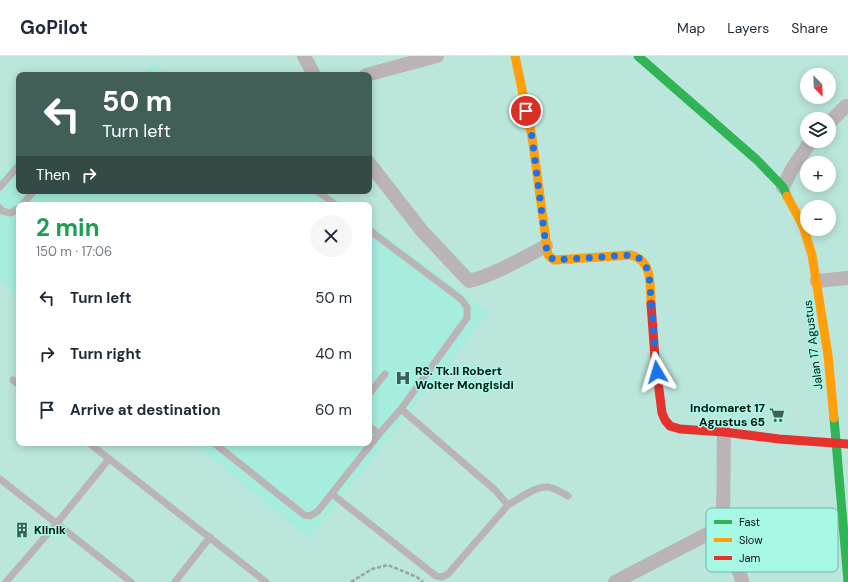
<!DOCTYPE html>
<meta charset="utf-8">
<style>
:root{--surface:#fff;--page:#f6f6f7;--text:#1f2937;--muted:#747a83;--line:#e0e1e3}
body{margin:0;font-family:"DM Sans",sans-serif;background:var(--page);color:var(--text);height:100vh;display:flex;flex-direction:column;font-size:15px;white-space:nowrap}
*{box-sizing:border-box;margin:0}
p{font-size:13px;color:var(--muted)}
.icon{flex:none;width:22px;height:22px;fill:none;stroke:currentColor;stroke-width:2;stroke-linecap:round;stroke-linejoin:round}
.map{position:relative;flex:1;overflow:hidden}
.details{position:absolute;left:16px;top:146px;width:356px;height:244px;display:flex;flex-direction:column;background:var(--surface);border-radius:8px;box-shadow:0 2px 10px #0003}
.details>*{flex:none}
.guide{position:absolute;left:16px;top:16px;width:356px;height:122px;border-radius:8px;box-shadow:0 2px 10px #0003;background:#415e57;color:#fff;overflow:hidden}
.needle{width:26px;rotate:157deg}
.fabs{position:absolute;left:800px;top:12px;display:grid;gap:8px}
.fabs a{display:grid;place-items:center;width:36px;height:36px;border-radius:50%;background:var(--surface);box-shadow:0 2px 10px #0003;font-size:20px}
.pin{position:absolute;display:grid;place-items:center;width:34px;height:34px;color:#fff;margin:-17px;border:2px solid #fff;border-radius:50%;box-shadow:0 1px 4px #0007}
.me{position:absolute;width:44px;margin:-22px;rotate:353deg;stroke-linejoin:round;filter:drop-shadow(0 0 3px #0008)}
.turn{display:flex;align-items:center;gap:14px;height:84px;padding:0 20px;font-size:18px}
.turn .icon{width:52px;height:52px;stroke-width:2.5}
.turn b{display:block;font-size:28px;line-height:34px}
.then{display:flex;align-items:center;height:38px;padding:0 20px;background:#0003;gap:8px;font-size:15px}
.round{display:grid;place-items:center;flex:none;width:42px;height:42px;border-radius:21px;background:var(--page)}
.summary{display:flex;align-items:center;justify-content:space-between;height:68px;padding:0 20px}
h1{font-size:24px;font-weight:700;line-height:30px;color:#1e9e55}
ul{padding:0;list-style:none}
li{display:flex;align-items:center;gap:12px;height:56px;padding:0 20px}
li div{flex:1}
li b{display:block;font-size:15px}
li em{font-style:normal}
header{display:flex;align-items:center;gap:24px;box-sizing:border-box;height:56px;padding:0 20px;background:var(--surface);border-bottom:1px solid var(--line)}
header strong{font-size:19px}
nav{display:flex;gap:22px;margin-inline-start:auto;font-size:14px}
.map>svg:first-child{display:block}
</style>
<header>
<strong>GoPilot</strong>
<nav><a>Map</a><a>Layers</a><a>Share</a></nav>
</header>
<div class="map">
<svg width="848" height="526" viewBox="0 0 848 526">
<rect width="100%" height="100%" fill="#bae6dc"/>
<!-- built -->
<path fill="#a6edde" d="M153 6 170 19H142Z
M19 96V135H327L345 149H19V241L0 225V119Z
M369 167 489 256 309 482 193 387H369Z"/>
<g fill="none" stroke-linecap="round" stroke-linejoin="round">
<!-- path -->
<path stroke="#9ba0a0" stroke-width="2.5" stroke-dasharray="4 2" stroke-linecap="butt" d="M351 526 372 513 388 509 417 521 423 526"/>
<!-- lane -->
<path stroke="#bab4b7" stroke-width="7" d="M0 131 19 109
M317 135 336 149
M22 149 34 135
M0 152 2 155 11 157 19 152
M13 324 19 329
M369 338 385 318
M369 370 379 378
M89 387 266 526
M214 387 304 459 310 460 318 455 379 378 401 353 467 262V251L461 243 369 174
M0 423 131 526
M332 438 436 520 442 521 448 518 508 449 495 434 401 353
M508 449C519 443 535 430 548 431 555 432 562 437 568 440
M6 526 57 467 109 403
M175 526 210 481"/>
<!-- street -->
<path stroke="#bab4b7" stroke-width="14" d="M304 0 314 19
M366 19 437 0
M829 67 846 50
M369 107 422 175 469 225C496 218 521 203 546 190
M783 131 792 113 811 85
M817 225 848 222
M723 470 742 524
M615 526 723 470 724 376"/>
<!-- fast -->
<path stroke="#30b455" stroke-width="9" d="M638 0 757 104 783 131 787 140
M834 362 848 526"/>
<!-- slow -->
<path stroke="#ff9f0a" stroke-width="9" d="M515 0 532 81 548 199 554 204 631 199C653 205 650 229 651 248
M787 140 803 170 812 199 828 299 834 362"/>
<!-- jam -->
<path stroke="#e5322d" stroke-width="9" d="M651 248 655 302 662 357 665 364 670 370 680 373 724 376 779 383 848 388"/>
</g>
<g fill="none" stroke-linecap="round" stroke-linejoin="round">
<!-- route -->
<path stroke="#1a73e8" stroke-width="7" stroke-dasharray="0 12.6" d="M526 55 532 81 546 190 548 199 554 204 631 199C643 202 645 207 649 218L657 316"/>
</g>
<!-- icons -->
<defs>
<g id="hospital-bare" transform="scale(1.2)"><path d="M-5-5h3v3.5h4V-5h3V5h-3V1.5h-4V5h-3Z" fill="#415e57" stroke="#a7f9e6" stroke-width="2.5" paint-order="stroke"/></g>
<g id="supermarket-bare" transform="scale(1.2)"><path d="M-6-5.5h2.5l.6 2H6L4.5 2H-2.5L-4.4-4H-6ZM-1.5 3.2a1.3 1.3 0 1 0 .1 0ZM3 3.2a1.3 1.3 0 1 0 .1 0Z" fill="#415e57" stroke="#a7f9e6" stroke-width="2.5" paint-order="stroke"/></g>
<g id="building-bare" transform="scale(1.2)"><path d="M-4-6H4V6H1V3H-1V6H-4ZM-2.5-4.3h1.7v1.8h-1.7ZM.8-4.3h1.7v1.8H.8ZM-2.5-1h1.7V.8h-1.7ZM.8-1h1.7V.8H.8Z" fill="#415e57" stroke="#a7f9e6" stroke-width="2.5" paint-order="stroke"/></g>
</defs>
<g fill-rule="evenodd">
<use href="#hospital-bare" x="403" y="322"/>
<use href="#supermarket-bare" x="777" y="359"/>
<use href="#building-bare" x="22" y="474"/>
</g>
<g text-anchor="middle" stroke-width="3" stroke-linejoin="round" paint-order="stroke">
<!-- street labels -->
<g font-size="12" fill="#001510" stroke="#a7f9e6">
<text transform="translate(813 289) rotate(-97)" y="4">Jalan 17 Agustus</text>
</g>
<!-- poi labels -->
<g font-size="12" font-weight="bold" fill="#001510" stroke="#a7f9e6" text-anchor="start">
<text x="415" y="319">RS. Tk.II Robert<tspan x="415" dy="14">Wolter Mongisidi</tspan></text>
<text x="765" y="356" text-anchor="end">Indomaret 17<tspan x="765" dy="14">Agustus 65</tspan></text>
<text x="34" y="478">Klinik</text>
</g>
</g>
<!-- legend -->
<rect x="706" y="452" width="132" height="64" rx="6" fill="#a7f9e6" stroke="#75b5a6" stroke-width="1"/>
<rect x="714" y="464" width="18" height="4" fill="#30b455"/>
<rect x="714" y="482" width="18" height="4" fill="#ff9f0a"/>
<rect x="714" y="500" width="18" height="4" fill="#e5322d"/>
<g font-size="11" fill="#001510">
<text x="739" y="470">Fast</text>
<text x="739" y="488">Slow</text>
<text x="739" y="506">Jam</text>
</g>
</svg>
<div class="fabs">
<a><svg class="needle" viewBox="-14 -14 28 28"><path d="M0-13l5 13h-10z" fill="#e53935"/><path d="M0 13l5-13h-10z" fill="#747a83"/></svg></a>
<a><svg class="icon" aria-label="layers" viewBox="0 0 24 24"><path d="M12 4l9 5-9 5-9-5zM3 14l9 5 9-5"/></svg></a>
<a>+</a>
<a>−</a>
</div>
<div class="pin" style="left:526px;top:55px;background:#d93025"><svg class="icon" aria-label="arrive" viewBox="0 0 24 24"><path d="M6 21V4h12l-3 4 3 4H6"/></svg></div>
<svg class="me" style="left:657px;top:316px" viewBox="-20 -20 40 40"><path d="M0-17L14 15 0 8-14 15z" fill="#1a73e8" stroke="#fff" stroke-width="4"/></svg>
<div class="guide">
<div class="turn"><svg class="icon" aria-label="left" viewBox="0 0 24 24"><path d="M17 20v-9H6M10 6l-5 5 5 5"/></svg><div><b>50 m</b>Turn left</div></div>
<div class="then">Then<svg class="icon" aria-label="right" viewBox="0 0 24 24"><path d="M7 20v-9h11M14 6l5 5-5 5"/></svg></div>
</div>
<section class="details">
<div class="summary"><div><h1>2 min</h1><p>150 m · 17:06</p></div><a class="round"><svg class="icon" aria-label="close" viewBox="0 0 24 24"><path d="M6 6l12 12M18 6L6 18"/></svg></a></div>
<ul>
<li><svg class="icon" aria-label="left" viewBox="0 0 24 24"><path d="M17 20v-9H6M10 6l-5 5 5 5"/></svg><div><b>Turn left</b></div><em>50 m</em></li>
<li><svg class="icon" aria-label="right" viewBox="0 0 24 24"><path d="M7 20v-9h11M14 6l5 5-5 5"/></svg><div><b>Turn right</b></div><em>40 m</em></li>
<li><svg class="icon" aria-label="arrive" viewBox="0 0 24 24"><path d="M6 21V4h12l-3 4 3 4H6"/></svg><div><b>Arrive at destination</b></div><em>60 m</em></li>
</ul>
</section>
</div>
